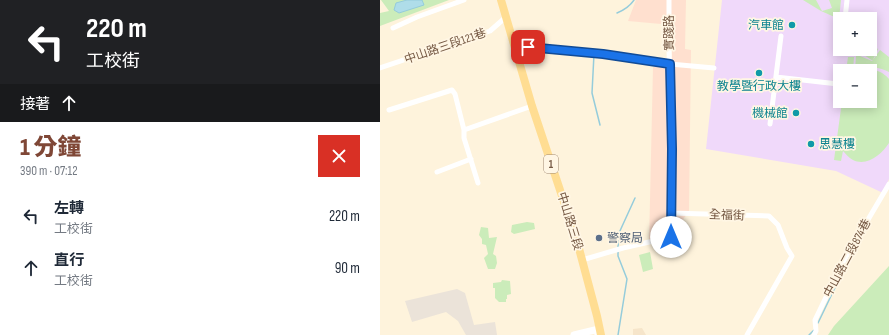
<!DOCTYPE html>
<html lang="zh-TW">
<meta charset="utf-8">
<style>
:root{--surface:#fff;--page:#f6f6f7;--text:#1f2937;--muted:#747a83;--accent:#7f4736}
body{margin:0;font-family:"Sofia Sans Condensed","Noto Sans TC",sans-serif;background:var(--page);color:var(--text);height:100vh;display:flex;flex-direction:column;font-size:15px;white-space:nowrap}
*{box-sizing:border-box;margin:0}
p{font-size:13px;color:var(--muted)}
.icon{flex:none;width:22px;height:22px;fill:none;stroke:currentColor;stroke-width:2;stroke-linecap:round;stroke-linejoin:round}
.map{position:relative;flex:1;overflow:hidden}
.side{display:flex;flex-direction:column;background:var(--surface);width:380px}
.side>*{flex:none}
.hud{background:#202124;color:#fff;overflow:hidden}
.buttons{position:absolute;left:453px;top:12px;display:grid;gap:8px}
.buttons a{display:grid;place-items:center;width:44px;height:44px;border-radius:0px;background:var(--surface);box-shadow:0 2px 10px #0003;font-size:20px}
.pin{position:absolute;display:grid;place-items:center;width:34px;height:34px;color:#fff;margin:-17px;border-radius:8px;box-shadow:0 2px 6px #0006}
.me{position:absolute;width:44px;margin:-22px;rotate:0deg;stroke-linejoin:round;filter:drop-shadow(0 0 3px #0008)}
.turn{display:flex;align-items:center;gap:14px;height:84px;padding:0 20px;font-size:18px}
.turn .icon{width:52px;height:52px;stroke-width:2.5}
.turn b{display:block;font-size:28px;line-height:34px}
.then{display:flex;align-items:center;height:38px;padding:0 20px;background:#0003;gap:8px;font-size:15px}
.round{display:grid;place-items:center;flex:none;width:42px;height:42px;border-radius:0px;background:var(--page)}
.summary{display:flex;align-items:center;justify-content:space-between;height:68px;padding:0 20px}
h1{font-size:24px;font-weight:800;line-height:30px;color:var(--accent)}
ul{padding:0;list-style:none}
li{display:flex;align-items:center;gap:12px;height:52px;padding:0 20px}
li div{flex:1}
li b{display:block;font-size:15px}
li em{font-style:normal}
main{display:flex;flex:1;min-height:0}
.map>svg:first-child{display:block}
</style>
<main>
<section class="side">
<div class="hud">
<div class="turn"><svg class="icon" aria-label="left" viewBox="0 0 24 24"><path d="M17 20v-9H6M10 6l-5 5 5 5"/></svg><div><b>220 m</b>工校街</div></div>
<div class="then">接著<svg class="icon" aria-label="ahead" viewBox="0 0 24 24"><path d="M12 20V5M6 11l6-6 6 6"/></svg></div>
</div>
<div class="summary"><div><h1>1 分鐘</h1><p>390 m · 07:12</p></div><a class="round" style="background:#d93025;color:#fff"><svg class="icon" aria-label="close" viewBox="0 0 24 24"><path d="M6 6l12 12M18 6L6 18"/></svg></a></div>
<ul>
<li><svg class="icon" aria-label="left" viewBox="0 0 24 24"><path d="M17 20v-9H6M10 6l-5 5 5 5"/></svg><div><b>左轉</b><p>工校街</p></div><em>220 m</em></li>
<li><svg class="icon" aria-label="ahead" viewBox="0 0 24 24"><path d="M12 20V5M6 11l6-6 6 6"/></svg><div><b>直行</b><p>工校街</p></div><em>90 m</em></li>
</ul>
</section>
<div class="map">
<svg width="509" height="335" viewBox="0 0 509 335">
<rect width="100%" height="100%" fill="#fef3dc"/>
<!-- residential -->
<path fill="#f6e5ca" d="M262 328 266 335H253V329Z"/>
<!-- commercial -->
<path fill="#ffe0cf" d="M256 0H306L305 49 311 50 309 211 289 239 269 244 273 67H292V25L248 21Z"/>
<!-- industrial -->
<path fill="#ebe3d9" d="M77 289 85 293 94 325 115 322 117 335H86L78 321 66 312 32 322 25 301Z"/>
<!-- education -->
<path fill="#f0d9fa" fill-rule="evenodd" d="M342 0H509V179L503 193 456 171 326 149ZM460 19H490V49H460ZM460 71H490V101H460Z"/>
<!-- green -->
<path fill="#cbecba" d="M1 0H69L0 26V13L9 11Z
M423 0H436L442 11 452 8 449 0H461L459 19 441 11Z
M490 44 498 49 493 60 500 50 509 57V72C495 66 491 67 475 70L476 56H480L492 61H493L475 49H490Z
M468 57H474L473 71H466Z
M488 69C497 70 503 72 509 79V143C502 154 487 167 473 160 469 158 466 154 463 151L461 161 454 160 462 101H490V71H479Z
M147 222 154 223 155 229 134 234 131 232 132 225Z
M101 227 108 228 109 238 117 237 113 254 116 256 117 263 115 269H108L104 258 108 254 106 245 102 244V239L99 235Z
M270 252 273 269 263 272 259 255Z
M509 266V335H448L454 326Z
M122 280 130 281 131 294 127 295V299H126V302H119L115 298V288H113V283L121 282Z"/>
<!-- water -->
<path fill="#afdde9" stroke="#95ccdb" d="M27 0H42L44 5 19 13 14 10 16 3Z"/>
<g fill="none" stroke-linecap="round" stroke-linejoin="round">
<!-- stream -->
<path stroke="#95ccdb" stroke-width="1.5" d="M237 13C244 10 250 6 254 0
M214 54 212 93 220 125
M238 247 239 233 255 198
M438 323 475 246
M238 335 247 279 238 256V251
M429 335 434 330"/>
<!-- street -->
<path stroke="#fff" stroke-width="5" d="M465 19 467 0
M13 28 37 17 84 0
M134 46 223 54 290 64 334 68
M0 68 110 31 126 17
M396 77 458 84
M9 110 72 90 75 94 84 130V138L98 183
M390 124 401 36
M84 130 152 106
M57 172 91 159
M291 213 389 216 398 225 407 248 412 256 367 335
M202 260 243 248 291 237V149L289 48V0
M434 335 436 331 435 320 463 262 509 184"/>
<!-- secondary -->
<path stroke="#fff" stroke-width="7" d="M194 335 219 329 218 334"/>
<!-- primary -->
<path stroke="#ffdd92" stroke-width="8" d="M121 0 152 106 197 241 217 316 221 335"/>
</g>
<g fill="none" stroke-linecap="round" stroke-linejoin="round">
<!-- route casing -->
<g stroke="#114b97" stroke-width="10">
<path id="route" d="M148 47 223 54 290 64 292 149 291 237"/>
</g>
<!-- route -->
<use href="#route" stroke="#1a73e8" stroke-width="7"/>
</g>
<!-- markers -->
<g fill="#0f9aa8" stroke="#fff6e4" stroke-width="1.5">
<circle cx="412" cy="25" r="4"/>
<circle cx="379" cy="73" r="4"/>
<circle cx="416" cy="113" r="4"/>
<circle cx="431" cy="144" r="4"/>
</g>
<circle fill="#5c6f8a" stroke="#fff6e4" stroke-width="1.5" cx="219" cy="238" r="4"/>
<g text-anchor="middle" stroke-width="3.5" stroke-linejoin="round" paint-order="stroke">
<!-- shield labels -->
<rect fill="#fff6e4" stroke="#9e8773" stroke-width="1" x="164" y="155" width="14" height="18" rx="3"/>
<g font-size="11" font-weight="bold" fill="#755843">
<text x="171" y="168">1</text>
</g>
<!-- culture labels -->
<g font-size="12" fill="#0d838f" stroke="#fff6e4" text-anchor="end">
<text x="404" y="29">汽車館</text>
<text x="379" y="90" text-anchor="middle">教學暨行政大樓</text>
<text x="408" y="117">機械館</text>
<text x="439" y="148" text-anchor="start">思慧樓</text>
</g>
<!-- street labels -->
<g font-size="12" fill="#755843" stroke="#fff6e4">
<text transform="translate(289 33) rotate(-90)" y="4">實踐路</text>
<text transform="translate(65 46) rotate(-19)" y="4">中山路三段121巷</text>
<text transform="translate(347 215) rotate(2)" y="4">全福街</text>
<text transform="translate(190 221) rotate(73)" y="4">中山路三段</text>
<text transform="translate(467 258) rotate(-62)" y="4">中山路二段874巷</text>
</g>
<!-- service labels -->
<g font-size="12" fill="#4e5e75" stroke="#fff6e4" text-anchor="start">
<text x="227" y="242">警察局</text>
</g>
</g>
</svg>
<div class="buttons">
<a>+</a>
<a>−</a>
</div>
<div class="pin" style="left:148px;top:47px;background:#d93025"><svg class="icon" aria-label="arrive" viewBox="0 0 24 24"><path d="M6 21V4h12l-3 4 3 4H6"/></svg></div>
<svg class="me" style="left:291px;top:237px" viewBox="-20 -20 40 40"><circle r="19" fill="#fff"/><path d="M0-13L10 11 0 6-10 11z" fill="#1a73e8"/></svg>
</div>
</main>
